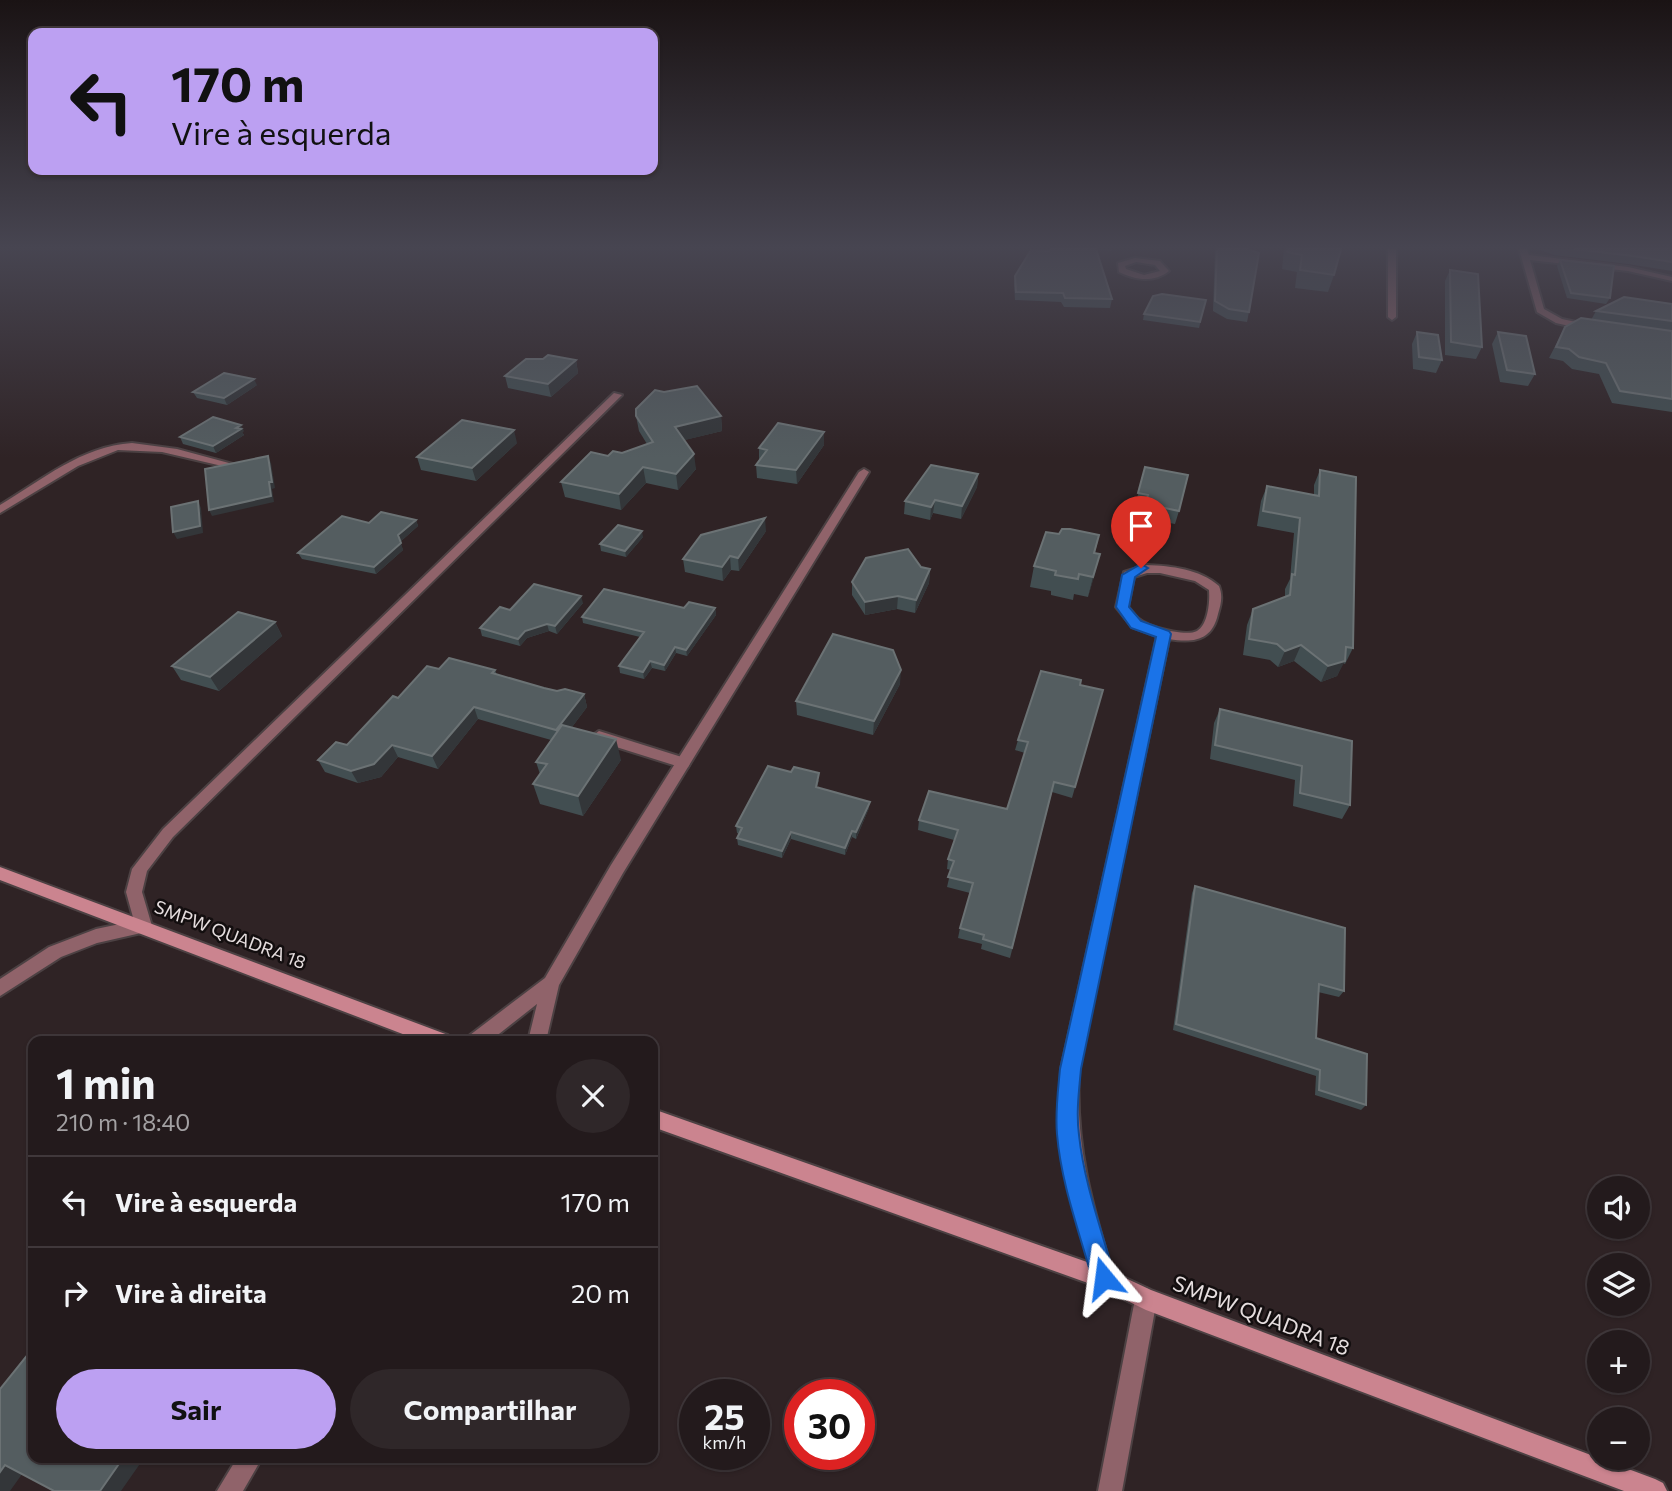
<!DOCTYPE html>
<html lang="pt">
<meta charset="utf-8">
<style>
:root{--surface:#231a1c;--page:#2f2729;--text:#f1f3f6;--muted:#a3a1a3;--line:#40383b;--accent:#bca0f2}
body{margin:0;font-family:Commissioner,sans-serif;background:var(--page);color:var(--text);height:100vh;display:flex;flex-direction:column;font-size:26px;white-space:nowrap}
*{box-sizing:border-box;margin:0}
p{font-size:23px;color:var(--muted)}
.icon{flex:none;width:38px;height:38px;fill:none;stroke:currentColor;stroke-width:2;stroke-linecap:round;stroke-linejoin:round}
.map{position:relative;flex:1;overflow:hidden}
.details{position:absolute;left:28px;top:1036px;width:630px;height:427px;display:flex;flex-direction:column;background:var(--surface);border-radius:14px;box-shadow:0 2px 5px #0004,0 0 0 2px var(--line)}
.details>*{flex:none}
.top-card{position:absolute;left:28px;top:28px;width:630px;height:147px;border-radius:14px;box-shadow:0 2px 5px #0004,0 0 0 2px var(--line);background:#bca0f2;color:#111;overflow:hidden}
.controls{position:absolute;left:1587px;top:1176px;display:grid;gap:14px}
.controls a{display:grid;place-items:center;width:63px;height:63px;border-radius:50%;background:var(--surface);box-shadow:0 2px 5px #0004,0 0 0 2px var(--line);font-size:35px}
.speed{position:absolute;left:679px;top:1379px;display:flex;gap:14px;font-size:35px;font-weight:700;text-align:center}
.speed>*{display:grid;place-content:center;width:91px;height:91px;border-radius:50%;background:var(--surface);box-shadow:0 2px 5px #0004,0 0 0 2px var(--line);line-height:1}
.speed small{font-size:18px;font-weight:400}
.speed .limit{border:10px solid #d22;background:#fff;color:#111}
.pin{position:absolute;display:grid;place-items:center;width:60px;height:60px;color:#fff;margin:-72px -30px;border-radius:50% 50% 50% 0;rotate:-45deg;box-shadow:0 0 7px #0007}
.pin .icon{rotate:45deg}
.me{position:absolute;width:77px;margin:-38px;rotate:344deg;stroke-linejoin:round;filter:drop-shadow(0 0 5px #0008)}
.turn{display:flex;align-items:center;gap:24px;height:147px;padding:0 28px;font-size:32px}
.turn .icon{width:91px;height:91px;stroke-width:2.5}
.turn b{display:block;font-size:49px;line-height:60px}
.round{display:grid;place-items:center;flex:none;width:74px;height:74px;border-radius:37px;background:var(--page)}
.headline{display:flex;align-items:center;justify-content:space-between;height:119px;padding:0 28px}
h1{font-size:42px;font-weight:700;line-height:52px}
.action{display:flex;gap:14px;margin-top:auto;padding:14px 28px}
.action a{flex:1;height:80px;border-radius:42px;background:var(--accent);color:#111;font-size:28px;font-weight:700;line-height:80px;text-align:center}
.action a+a{background:var(--page);color:var(--text)}
ul{padding:0;list-style:none}
li{display:flex;align-items:center;gap:21px;height:91px;padding:0 28px;border-top:2px solid var(--line)}
li div{flex:1}
li b{display:block;font-size:26px}
li em{font-style:normal}
.map>svg:first-child{display:block}
</style>
<div class="map">
<svg width="1672" height="1491" viewBox="0 0 1672 1491">
<rect width="100%" height="100%" fill="#2f2325"/>
<g fill="none" stroke-linecap="round" stroke-linejoin="round">
<!-- lane casing -->
<g stroke="#4c4143" stroke-width="4">
<path id="lane" d="M599 731 688 759 690 763 688 767 683 768 594 740 592 736Z"/>
</g>
<!-- street casing -->
<g stroke="#4c4143" stroke-width="4">
<path id="street" d="M1388 249H1396V317L1392 320 1388 317Z
M1519 249H1527L1529 255 1628 267 1672 277V281L1628 271 1530 260 1544 309 1562 319 1590 325V329L1587 330 1556 323 1537 312Z
M1135 258 1160 261 1169 271C1154 283 1135 280 1119 272L1118 263ZM1136 262 1155 265 1160 271 1144 275 1126 269 1125 266Z
M614 393 622 395 173 837 147 871 142 892 152 926 150 931 97 943 61 957 0 996V979L49 947 96 929 134 921 126 892 132 869 163 829Z
M132 443 177 449 240 466 235 469 162 452 118 450 78 466 0 513V505C42 480 82 446 132 443Z
M864 469 869 472 623 873 559 985 546 1041H528L537 1004 490 1041H467L470 1035 545 978 611 865 859 472Z
M1147 565C1171 566 1200 569 1219 586 1223 596 1221 604 1218 614 1212 641 1193 643 1169 639L1079 1069C1075 1147 1092 1205 1114 1278L1111 1285 1104 1288 1097 1285 1094 1278C1072 1205 1056 1146 1061 1069L1157 636 1132 627 1116 607 1124 572ZM1160 573 1195 581 1209 590C1210 602 1208 625 1197 631 1186 637 1148 627 1139 619 1135 616 1132 611 1128 607L1134 577 1147 573Z
M1146 1288 1153 1292 1157 1299 1122 1491H1098L1135 1299 1139 1292Z
M237 1458H262L243 1491H217Z"/>
</g>
<!-- secondary casing -->
<g stroke="#4c4143" stroke-width="4">
<path id="secondary" d="M0 867 448 1035 451 1041H421L0 880Z
M653 1109 1104 1268 1151 1290 1655 1479 1663 1483 1667 1491H1624L1146 1310 1099 1287 653 1127Z"/>
</g>
<!-- lane -->
<use href="#lane" fill="#90636a" fill-rule="evenodd"/>
<!-- street -->
<use href="#street" fill="#90636a" fill-rule="evenodd"/>
<!-- secondary -->
<use href="#secondary" fill="#cb848f" fill-rule="evenodd"/>
</g>
<!-- wall -->
<path fill="#424e51" d="M1050 249H1112L1111 251 1097 249 1112 299 1110 308 1064 307 1061 302 1015 300 1014 284 1015 276 1049 251Z
M1215 249H1247L1249 312 1247 322 1227 319 1213 311Z
M1284 249H1341L1334 275 1328 292 1295 288 1297 272 1282 269Z
M1537 249H1672V271L1628 264 1554 255Z
M1560 260 1610 298 1606 304 1567 298 1557 266Z
M1450 270 1482 347 1476 359 1445 355V281Z
M1206 300 1199 328 1143 320 1144 314Z
M1672 304V412L1612 403 1599 374 1572 369 1563 361 1549 358 1565 327 1591 320 1596 311Z
M1417 332 1442 360 1436 373 1413 369 1412 344Z
M1498 332 1535 374 1528 386 1500 382 1492 344Z
M576 360 578 373 551 397 508 388 505 376Z
M257 385 227 405 197 398 193 392Z
M636 416H721L722 431 684 440 696 469 678 490 646 483 621 510 565 497 561 482 608 456 622 453 647 444 639 431Z
M244 431 242 432 244 435 216 453 183 444 180 437Z
M517 443 476 481 421 470 417 457Z
M824 445 797 484 757 478 756 465 759 460V448Z
M1145 467 1179 511 1175 524 1142 518 1145 508 1135 506Z
M1320 470 1353 648 1345 664 1343 663 1337 676 1321 682 1294 661 1278 667 1270 660 1243 655 1247 625 1253 609 1285 597V589L1290 579 1294 533 1257 526 1261 501 1267 486 1314 495V485Z
M978 474 977 487 961 519 933 513 930 520 904 514 905 501Z
M416 520 418 526 400 542 403 550 376 574 302 559 298 553 369 523Z
M766 531 739 571 731 570 723 581 685 572 683 559Z
M1059 534 1099 535 1095 553 1100 554 1088 597 1074 594 1073 600 1051 595V591L1030 587 1034 566Z
M643 537 626 557 601 551 600 544Z
M921 567 930 569 929 583 915 613 897 609 865 615 852 595V582Z
M583 603 557 634 549 631 527 638 520 646 482 636 480 628 510 610Z
M684 608H715L716 615 687 656 676 653 665 671 652 668 644 679 620 673 619 666 640 637 583 623 582 617Z
M275 622 282 636 219 691 181 680 172 666Z
M439 669 495 670 497 675 557 691 584 694 587 707 572 727 621 760 583 816 540 804 533 784 540 774 536 762 551 740 478 719 438 769 398 757 381 777 358 783 325 772 318 760 347 745 398 698Z
M900 684 873 735 797 715 796 701Z
M1080 685 1103 690 1072 798 1052 792 1010 958 981 949 982 944 958 938 960 928 970 893 947 887 951 870 947 869 948 859 954 840 918 830 919 820 1007 809 1025 753 1015 750 1018 740Z
M1220 709 1352 741 1350 805 1342 819 1293 806 1295 780 1210 759 1214 723Z
M819 780 817 787 869 808 856 839 852 837 845 855 791 839 782 858 738 845 737 838 739 834 737 833 736 826Z
M1195 886 1344 991 1339 997 1318 992 1316 1038 1366 1105 1361 1110 1315 1095 1316 1076 1173 1030 1192 893Z"/>
<!-- shaded-wall -->
<path fill="#333639" d="M576 360 578 373 551 397 548 384Z
M254 379 257 385 227 405 224 398Z
M721 416 722 431 677 442 675 427Z
M241 425 244 431 242 432 244 435 216 453 213 446Z
M514 430 517 443 476 481 472 468Z
M824 432V445L797 484 796 470Z
M694 454 696 469 678 490 676 474Z
M268 456 271 463 275 488 272 489 274 502 212 516 209 510Z
M643 467 646 483 621 510 619 494Z
M978 474 977 487 961 519 962 506Z
M935 500 933 513 930 520 931 507Z
M198 501 201 508 203 533 177 539 173 532Z
M765 518 766 531 739 571 738 558Z
M416 520 418 526 400 542 398 535Z
M642 531 643 537 626 557 625 551Z
M401 543 403 550 376 574 374 567Z
M1100 554 1095 574 1088 597 1093 577Z
M730 556 731 570 723 581 722 567Z
M930 569 929 583 915 613 916 600Z
M581 596 583 603 557 634 555 626Z
M898 596 897 609 865 615V602Z
M715 608 716 615 687 656 686 650Z
M275 622 282 636 219 691 210 677Z
M547 624 549 631 527 638 520 646 518 639 525 631Z
M1301 645 1294 661 1278 667 1285 651Z
M675 647 676 653 665 671 664 665Z
M650 661 652 668 644 679 643 672Z
M1345 661 1337 676 1321 682 1328 666Z
M901 670 900 684 873 735 874 721Z
M584 694 587 707 560 743 556 730Z
M474 707 478 719 438 769 432 756Z
M616 739 621 760 583 816 578 796Z
M392 745 398 757 381 777 358 783 351 771Z
M870 802 869 808 856 839V832Z
M852 831V837L845 855V848Z
M791 832V839L782 858V851Z
M123 1458H144L121 1491H100Z
M5 1465 25 1470 10 1491H0V1472Z"/>
<!-- building -->
<path fill="#545d60" stroke="#6b7274" stroke-width="2" d="M1050 249H1096L1112 299 1065 298 1063 293 1016 292 1015 276 1031 250 1049 251Z
M1217 249H1247L1259 253 1249 312 1229 309 1215 301Z
M1287 249H1341L1334 275 1300 270 1302 255 1287 252Z
M1574 249H1672V262L1633 256Z
M1560 260 1614 266 1610 298 1571 293Z
M1450 270 1478 274 1482 347 1451 342Z
M1162 294 1206 300 1200 322 1144 314 1153 296Z
M1624 297 1672 304V321L1596 311Z
M1581 318 1672 331V399L1620 391 1606 363 1579 357 1569 349 1556 347 1565 327Z
M1417 332 1438 335 1442 360 1419 357Z
M1498 332 1526 336 1535 374 1507 370Z
M548 355 576 360 548 384 505 376 526 359H543Z
M224 373 254 379 224 398 193 392Z
M697 386 721 416 675 427 694 454 676 474 643 467 619 494 561 482 591 452 608 456 613 451 622 453 653 442 636 416V409L655 390 664 392Z
M213 417 241 425 236 428 241 429 213 446 180 437Z
M462 420 514 430 472 468 417 457Z
M778 423 824 432 796 470 756 465 767 450 759 448Z
M268 456 272 482H269L271 496 209 510 205 469Z
M931 465 978 474 962 506 935 500 931 507 905 501Z
M1145 467 1188 475 1179 511 1146 504 1148 495 1138 493Z
M1320 470 1356 477 1353 648 1346 647 1345 661 1328 666 1301 645 1285 651 1277 644 1249 639 1253 609 1290 595 1292 574 1295 575 1300 518 1263 511 1267 486 1319 496Z
M198 501 200 526 173 532 171 507Z
M381 512 416 520 398 535 401 543 374 567 298 553 342 516 369 523Z
M765 518 738 558 730 556 722 567 683 559 701 535Z
M618 525 642 531 625 551 600 544Z
M1062 529H1070L1099 535 1094 553 1100 554 1093 577 1079 574 1078 579 1055 575 1056 571 1034 566 1046 532 1059 534Z
M908 549 921 567 930 569 916 600 898 596 865 602 852 582 866 558Z
M534 584 581 596 555 626 547 624 525 631 518 639 480 628 500 607 510 610Z
M604 589 684 608 689 602 715 608 686 650 675 647 664 665 650 661 643 672 619 666 644 632 582 617Z
M238 612 275 622 210 677 172 666Z
M833 634 893 650 901 670 874 721 796 701Z
M449 658 495 670 492 673 544 688 557 691 565 689 584 694 556 730 474 707 432 756 392 745 374 764 351 771 318 760 336 742 347 745 393 696 398 698 427 666 439 669Z
M1041 671 1081 680 1080 685 1103 690 1075 787 1054 782 1012 948 983 939 984 935 960 928 973 883 948 877 954 861 948 859 958 830 919 820 929 791 1007 809 1028 742 1018 740Z
M1220 709 1352 741 1350 805 1300 793 1302 766 1215 745Z
M562 725 616 739 578 796 533 784 547 764 536 762Z
M768 766 791 772 794 767 819 773 816 787 870 802 856 832 852 831 845 848 791 832 782 851 737 838 742 828 736 826Z
M1195 886 1345 928 1344 991 1319 984 1316 1038 1367 1054 1366 1105 1319 1090 1320 1070 1176 1024Z
M33 1348V1458H123L100 1491H54L5 1465 0 1472V1389Z"/>
<!-- sky -->
<linearGradient id="sky" x2="0" y2="1"><stop stop-color="#1a1314"/><stop offset="0.54" stop-color="#474551"/><stop offset="1" stop-color="#474551" stop-opacity="0"/></linearGradient>
<rect width="1672" height="458" fill="url(#sky)"/>
<!-- route -->
<path fill="#1a73e8" stroke="#114b97" stroke-width="2" d="M1141 564 1148 568 1135 577 1129 607 1141 621 1169 631 1171 634 1081 1069C1079 1091 1076 1113 1079 1135 1084 1183 1102 1231 1115 1278L1112 1287 1104 1290 1095 1287 1092 1278C1079 1231 1061 1183 1057 1134 1055 1112 1058 1091 1060 1069L1156 637 1131 628 1116 607 1122 575Z"/>
<g text-anchor="middle" stroke-width="5" stroke-linejoin="round" paint-order="stroke">
<!-- street labels -->
<g font-size="18" fill="#e6dedf" stroke="#130e0f">
<text transform="translate(230 935) rotate(21)" y="6">SMPW QUADRA 18</text>
</g>
<!-- near-street labels -->
<g font-size="21" fill="#e6dedf" stroke="#130e0f">
<text transform="translate(1261 1316) rotate(21)" y="7">SMPW QUADRA 18</text>
</g>
</g>
</svg>
<div class="controls">
<a><svg class="icon" aria-label="sound" viewBox="0 0 24 24"><path d="M4 9h4l5-4v14l-5-4H4zM17 9q2 3 0 6"/></svg></a>
<a><svg class="icon" aria-label="layers" viewBox="0 0 24 24"><path d="M12 4l9 5-9 5-9-5zM3 14l9 5 9-5"/></svg></a>
<a>+</a>
<a>−</a>
</div>
<div class="speed"><div>25<small>km/h</small></div><div class="limit">30</div></div>
<div class="pin" style="left:1141px;top:568px;background:#d93025"><svg class="icon" aria-label="arrive" viewBox="0 0 24 24"><path d="M6 21V4h12l-3 4 3 4H6"/></svg></div>
<svg class="me" style="left:1104px;top:1278px" viewBox="-20 -20 40 40"><path d="M0-17L14 15 0 8-14 15z" fill="#1a73e8" stroke="#fff" stroke-width="4"/></svg>
<div class="top-card">
<div class="turn"><svg class="icon" aria-label="left" viewBox="0 0 24 24"><path d="M17 20v-9H6M10 6l-5 5 5 5"/></svg><div><b>170 m</b>Vire à esquerda</div></div>
</div>
<section class="details">
<div class="headline"><div><h1>1 min</h1><p>210 m · 18:40</p></div><a class="round"><svg class="icon" aria-label="close" viewBox="0 0 24 24"><path d="M6 6l12 12M18 6L6 18"/></svg></a></div>
<ul>
<li><svg class="icon" aria-label="left" viewBox="0 0 24 24"><path d="M17 20v-9H6M10 6l-5 5 5 5"/></svg><div><b>Vire à esquerda</b></div><em>170 m</em></li>
<li><svg class="icon" aria-label="right" viewBox="0 0 24 24"><path d="M7 20v-9h11M14 6l5 5-5 5"/></svg><div><b>Vire à direita</b></div><em>20 m</em></li>
</ul>
<div class="action"><a>Sair</a><a>Compartilhar</a></div>
</section>
</div>
